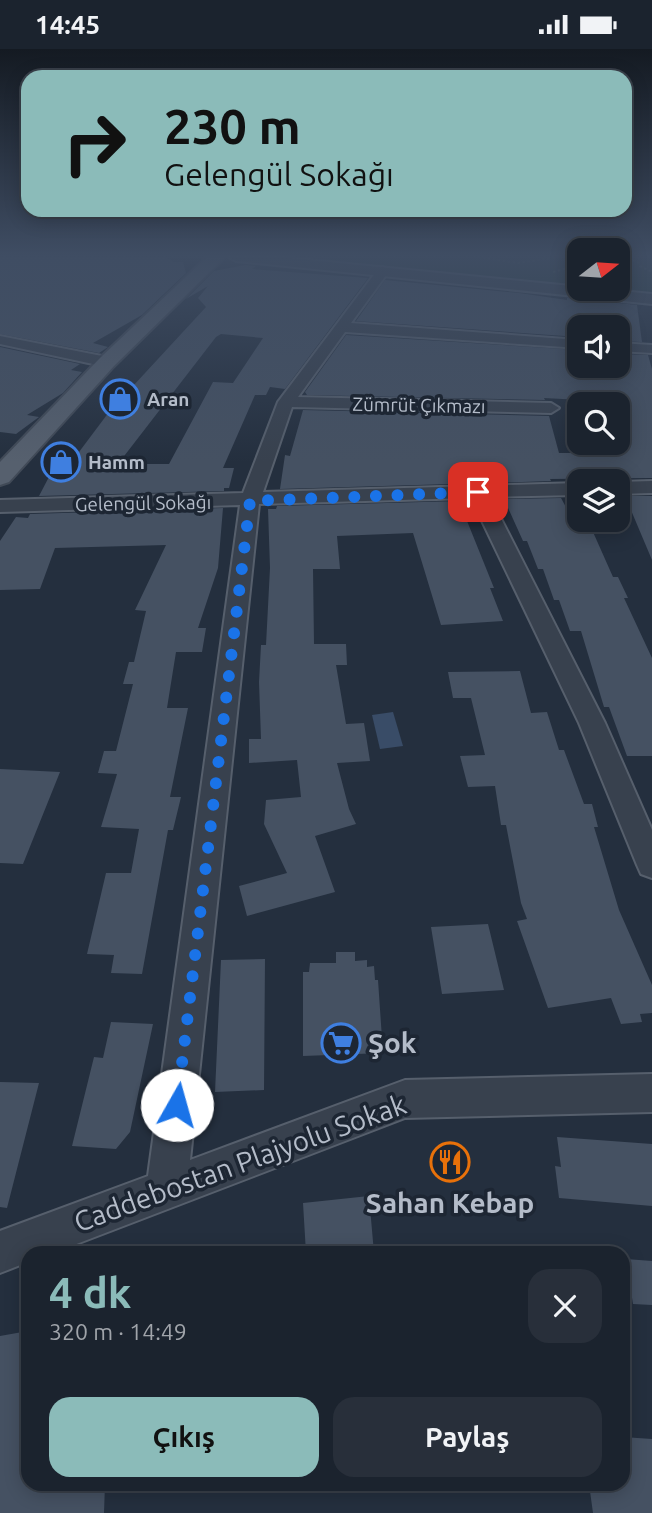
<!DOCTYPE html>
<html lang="tr">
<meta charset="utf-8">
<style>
:root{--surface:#1b232e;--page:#282f3a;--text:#f1f3f6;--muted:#a0a4aa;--line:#39404a;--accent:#8bbbb9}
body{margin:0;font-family:Ubuntu,sans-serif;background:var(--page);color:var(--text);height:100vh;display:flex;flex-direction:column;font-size:26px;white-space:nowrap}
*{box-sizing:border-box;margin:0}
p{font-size:23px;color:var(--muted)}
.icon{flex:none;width:38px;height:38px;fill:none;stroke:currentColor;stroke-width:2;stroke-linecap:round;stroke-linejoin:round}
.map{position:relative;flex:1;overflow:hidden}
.drawer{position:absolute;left:21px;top:1197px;width:609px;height:245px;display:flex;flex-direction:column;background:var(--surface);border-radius:21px;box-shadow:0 4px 18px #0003,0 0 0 2px var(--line)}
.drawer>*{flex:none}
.top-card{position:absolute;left:21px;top:21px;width:611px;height:147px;border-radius:21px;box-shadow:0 4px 18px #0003,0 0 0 2px var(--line);background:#8bbbb9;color:#111;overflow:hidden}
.needle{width:46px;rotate:73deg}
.controls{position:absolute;left:567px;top:189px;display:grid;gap:14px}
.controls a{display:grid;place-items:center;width:63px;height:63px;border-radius:14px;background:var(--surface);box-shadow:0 4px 18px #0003,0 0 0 2px var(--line);font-size:35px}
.pin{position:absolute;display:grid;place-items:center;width:60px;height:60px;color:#fff;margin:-30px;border-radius:14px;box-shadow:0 4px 10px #0006}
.me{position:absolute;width:77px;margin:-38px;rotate:7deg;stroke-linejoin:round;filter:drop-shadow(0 0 5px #0008)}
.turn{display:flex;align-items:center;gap:24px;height:147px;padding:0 28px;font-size:32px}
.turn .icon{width:91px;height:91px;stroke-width:2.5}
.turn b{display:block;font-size:49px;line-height:60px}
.round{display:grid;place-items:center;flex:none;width:74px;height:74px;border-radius:21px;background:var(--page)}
.summary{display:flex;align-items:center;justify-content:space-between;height:119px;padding:0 28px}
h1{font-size:42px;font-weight:700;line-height:52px;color:var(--accent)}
.action{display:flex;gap:14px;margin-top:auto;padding:14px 28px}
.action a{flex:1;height:80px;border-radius:21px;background:var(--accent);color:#111;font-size:28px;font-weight:700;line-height:80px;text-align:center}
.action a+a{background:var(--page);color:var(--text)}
.status{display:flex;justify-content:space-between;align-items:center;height:49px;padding:0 35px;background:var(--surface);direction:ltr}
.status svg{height:19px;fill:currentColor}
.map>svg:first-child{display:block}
</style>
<div class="status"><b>14:45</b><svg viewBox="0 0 49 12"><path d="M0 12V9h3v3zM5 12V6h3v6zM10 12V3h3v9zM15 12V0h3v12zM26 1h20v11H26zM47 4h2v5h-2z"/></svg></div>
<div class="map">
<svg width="652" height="1464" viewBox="0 0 652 1464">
<rect width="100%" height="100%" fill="#242f3e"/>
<!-- green -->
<path fill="#263c3f" d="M273 208H579V239Z
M618 208H652V246L590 240H618Z"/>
<!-- water -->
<path fill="#394c67" d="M393 663 403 697 380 700 372 666Z"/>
<!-- building -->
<path fill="#455162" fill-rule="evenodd" d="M0 208H166L173 213H183L186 224 142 266 93 294 108 298 99 304 0 285Z
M245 216 256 217 252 220 368 229 285 340 270 338 266 346H255L223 419H234L229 439H224V442L39 447 63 401 79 403 109 363 206 258 198 249 208 237 186 250 214 222ZM221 285 263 289 233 334 213 333 169 415H118L216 288Z
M385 231 519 244 567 251V249L637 256 642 293 618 292V278H579V288L356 272Z
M346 286 579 301V317H618V305L648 306 652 320V429L550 430 551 432 497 434 493 426 461 427 449 428 452 435 280 440 285 406 290 407 303 361 549 367 559 404H618V353L544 349 545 351 307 346 305 343Z
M0 298 80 315 71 321 82 323 63 344 27 366 39 368 16 385 0 383Z
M625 447H652V511Z
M561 449 573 471 589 474 613 528H618L628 549H624L652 609V707H627L609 658H604L581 582H570L559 551H554L543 520H538L527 492H523L504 450Z
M459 452 494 539H490L503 572 441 576 413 484 337 487 340 520H313L314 595H346L347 616H336L346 675 364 674 370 712 337 714 349 760 356 775 315 787 335 843 247 867 239 837 287 824 264 775 266 751 301 748 297 711 249 714V690H261L259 633 261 596H266L270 519 268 460H276L277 457Z
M223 459 218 519 198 579H206L202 603H176L167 659H188L170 748H181L173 781H168L142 925 111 924 114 906 87 905 106 824H131L139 780 101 778 117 725 98 724 104 702H116L133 635H123L129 613H134L146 562 135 561 166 496 55 499 40 540 0 541V492L16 468 28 469 30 465Z
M520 622 531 664 547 663 559 701H564L584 755H592L598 778H594L619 861 652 936V964L640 965 642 973 621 975 611 949 548 959 517 872 527 870 521 854 506 776H501L495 737 468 738 460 707 485 706 471 649H453L448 623Z
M0 720 60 723 23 815 0 814Z
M488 875 504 941 442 945 431 878Z
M336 903H355V912L367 911V918L374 917 375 931H378L383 1004 303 1007V923H309L310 914H336Z
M265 910 264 1041 215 1043 221 911Z
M111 973 153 975 130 1083 116 1100 72 1097 94 1008 103 1009Z
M0 1033 39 1034 7 1159 0 1158Z
M557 1088 652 1095V1157L559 1149 555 1117 561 1118Z
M369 1147 374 1204H306L303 1154Z
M626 1210 652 1212V1256L633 1255Z
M28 1282V1435H105L104 1464H0V1287Z
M623 1388 652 1390V1464H593L589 1435H623Z"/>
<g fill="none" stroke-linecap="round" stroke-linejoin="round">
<!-- minor casing -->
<g stroke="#565f6c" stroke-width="4">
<path id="minor" d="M383 218 389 222 351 274 579 291V299L345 283 298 348 551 354 559 359 551 364 292 358 263 443 579 434V446L490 448 605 674 652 781V829L641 825 637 816 579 674 471 449 259 455 190 1111 405 1031 652 1025V1063L405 1069 53 1204H28V1213L0 1224V1182L148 1127 240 456 0 463V451L243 444 278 353 379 219Z
M0 287 107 308 115 313 107 318 0 295Z
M618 294 652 296V304L618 302Z
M652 432V444L618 445V433Z"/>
</g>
<!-- tertiary casing -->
<g stroke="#565f6c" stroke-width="4">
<path id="tertiary" d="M229 208H278L652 245V255L236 212Z"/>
</g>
<!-- primary casing -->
<g stroke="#414a57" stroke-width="4">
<path id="primary" d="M207 208H225L114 317 9 433 0 436V413L100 309Z"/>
</g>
<!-- path -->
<path stroke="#44595c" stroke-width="2" stroke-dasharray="2.5 2.5" stroke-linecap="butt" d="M478 208 518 214 559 208
M564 208 579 214
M639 208 637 212 640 217 652 223
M618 211 637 212
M553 223 579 216"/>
<!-- minor -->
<use href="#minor" fill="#38414e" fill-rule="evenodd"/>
<!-- tertiary -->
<use href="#tertiary" fill="#38414e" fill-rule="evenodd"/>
<!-- primary -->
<use href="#primary" fill="#56606e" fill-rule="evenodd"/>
</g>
<!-- sky -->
<linearGradient id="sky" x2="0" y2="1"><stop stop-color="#141a22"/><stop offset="0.5" stop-color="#3f4d63"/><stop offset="1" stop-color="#3f4d63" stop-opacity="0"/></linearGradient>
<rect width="652" height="413" fill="url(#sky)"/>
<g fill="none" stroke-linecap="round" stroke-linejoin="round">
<!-- route -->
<path stroke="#1a73e8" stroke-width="12" stroke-dasharray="0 21.6" d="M177 1056 250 452 478 443"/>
</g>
<!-- icons -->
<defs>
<g id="shop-ring" transform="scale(2.0125)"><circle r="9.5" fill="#1d2633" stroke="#3f7fe0" stroke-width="1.5"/><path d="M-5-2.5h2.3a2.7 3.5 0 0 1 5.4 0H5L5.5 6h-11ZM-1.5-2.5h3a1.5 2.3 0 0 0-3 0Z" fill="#3f7fe0"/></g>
<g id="supermarket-ring" transform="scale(2.0125)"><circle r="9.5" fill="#1d2633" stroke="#3f7fe0" stroke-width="1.5"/><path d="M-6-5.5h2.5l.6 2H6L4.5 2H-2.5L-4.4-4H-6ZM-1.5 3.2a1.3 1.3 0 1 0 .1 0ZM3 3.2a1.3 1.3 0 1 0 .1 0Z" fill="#3f7fe0"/></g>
<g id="restaurant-ring" transform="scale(2.0125)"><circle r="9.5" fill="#1d2633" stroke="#e8710a" stroke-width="1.5"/><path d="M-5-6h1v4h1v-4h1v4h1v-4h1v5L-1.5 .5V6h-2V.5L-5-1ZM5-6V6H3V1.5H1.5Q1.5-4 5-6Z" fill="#e8710a"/></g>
</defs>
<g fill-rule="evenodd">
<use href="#shop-ring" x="120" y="350"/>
<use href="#shop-ring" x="61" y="413"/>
<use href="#supermarket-ring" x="341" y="994"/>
<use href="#restaurant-ring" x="450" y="1113"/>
</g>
<g text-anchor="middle" stroke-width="7" stroke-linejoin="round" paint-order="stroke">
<!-- far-poi labels -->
<g font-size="19" font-weight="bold" fill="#b4bcc9" stroke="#1d2633" text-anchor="start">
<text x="147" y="357">Aran</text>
<text x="88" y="420">Hamm</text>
</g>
<!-- far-street labels -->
<g font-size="19" fill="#b4bcc9" stroke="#1d2633">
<text transform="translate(419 356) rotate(1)" y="7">Zümrüt Çıkmazı</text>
<text transform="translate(143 454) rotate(-1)" y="7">Gelengül Sokağı</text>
</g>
<!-- near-poi labels -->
<g font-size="28" font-weight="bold" fill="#b4bcc9" stroke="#1d2633" text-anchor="start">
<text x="368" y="1004">Şok</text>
<text x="450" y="1164" text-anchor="middle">Sahan Kebap</text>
</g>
<!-- near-street labels -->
<g font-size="28" fill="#b4bcc9" stroke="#1d2633">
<text transform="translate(240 1114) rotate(-20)" y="10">Caddebostan Plajyolu Sokak</text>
</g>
</g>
</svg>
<div class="controls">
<a><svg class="needle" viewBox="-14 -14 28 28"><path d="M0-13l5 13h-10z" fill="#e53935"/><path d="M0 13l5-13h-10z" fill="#a0a4aa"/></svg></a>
<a><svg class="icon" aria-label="sound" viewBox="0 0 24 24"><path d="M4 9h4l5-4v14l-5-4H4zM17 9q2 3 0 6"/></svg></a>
<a><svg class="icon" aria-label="search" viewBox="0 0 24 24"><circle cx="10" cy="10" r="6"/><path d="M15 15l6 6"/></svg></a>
<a><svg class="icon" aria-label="layers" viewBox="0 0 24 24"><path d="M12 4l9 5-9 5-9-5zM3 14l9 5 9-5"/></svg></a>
</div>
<div class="pin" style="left:478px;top:443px;background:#d93025"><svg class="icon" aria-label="arrive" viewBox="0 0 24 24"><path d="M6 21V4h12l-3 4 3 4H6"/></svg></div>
<svg class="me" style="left:177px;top:1056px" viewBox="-20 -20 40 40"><circle r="19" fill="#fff"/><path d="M0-13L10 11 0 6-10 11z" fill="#1a73e8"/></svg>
<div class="top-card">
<div class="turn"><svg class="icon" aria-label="right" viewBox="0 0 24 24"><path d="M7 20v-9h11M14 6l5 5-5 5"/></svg><div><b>230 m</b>Gelengül Sokağı</div></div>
</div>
<section class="drawer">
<div class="summary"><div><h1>4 dk</h1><p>320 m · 14:49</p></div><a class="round"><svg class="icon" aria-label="close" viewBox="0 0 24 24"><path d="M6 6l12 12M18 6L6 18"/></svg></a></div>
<div class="action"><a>Çıkış</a><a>Paylaş</a></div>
</section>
</div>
